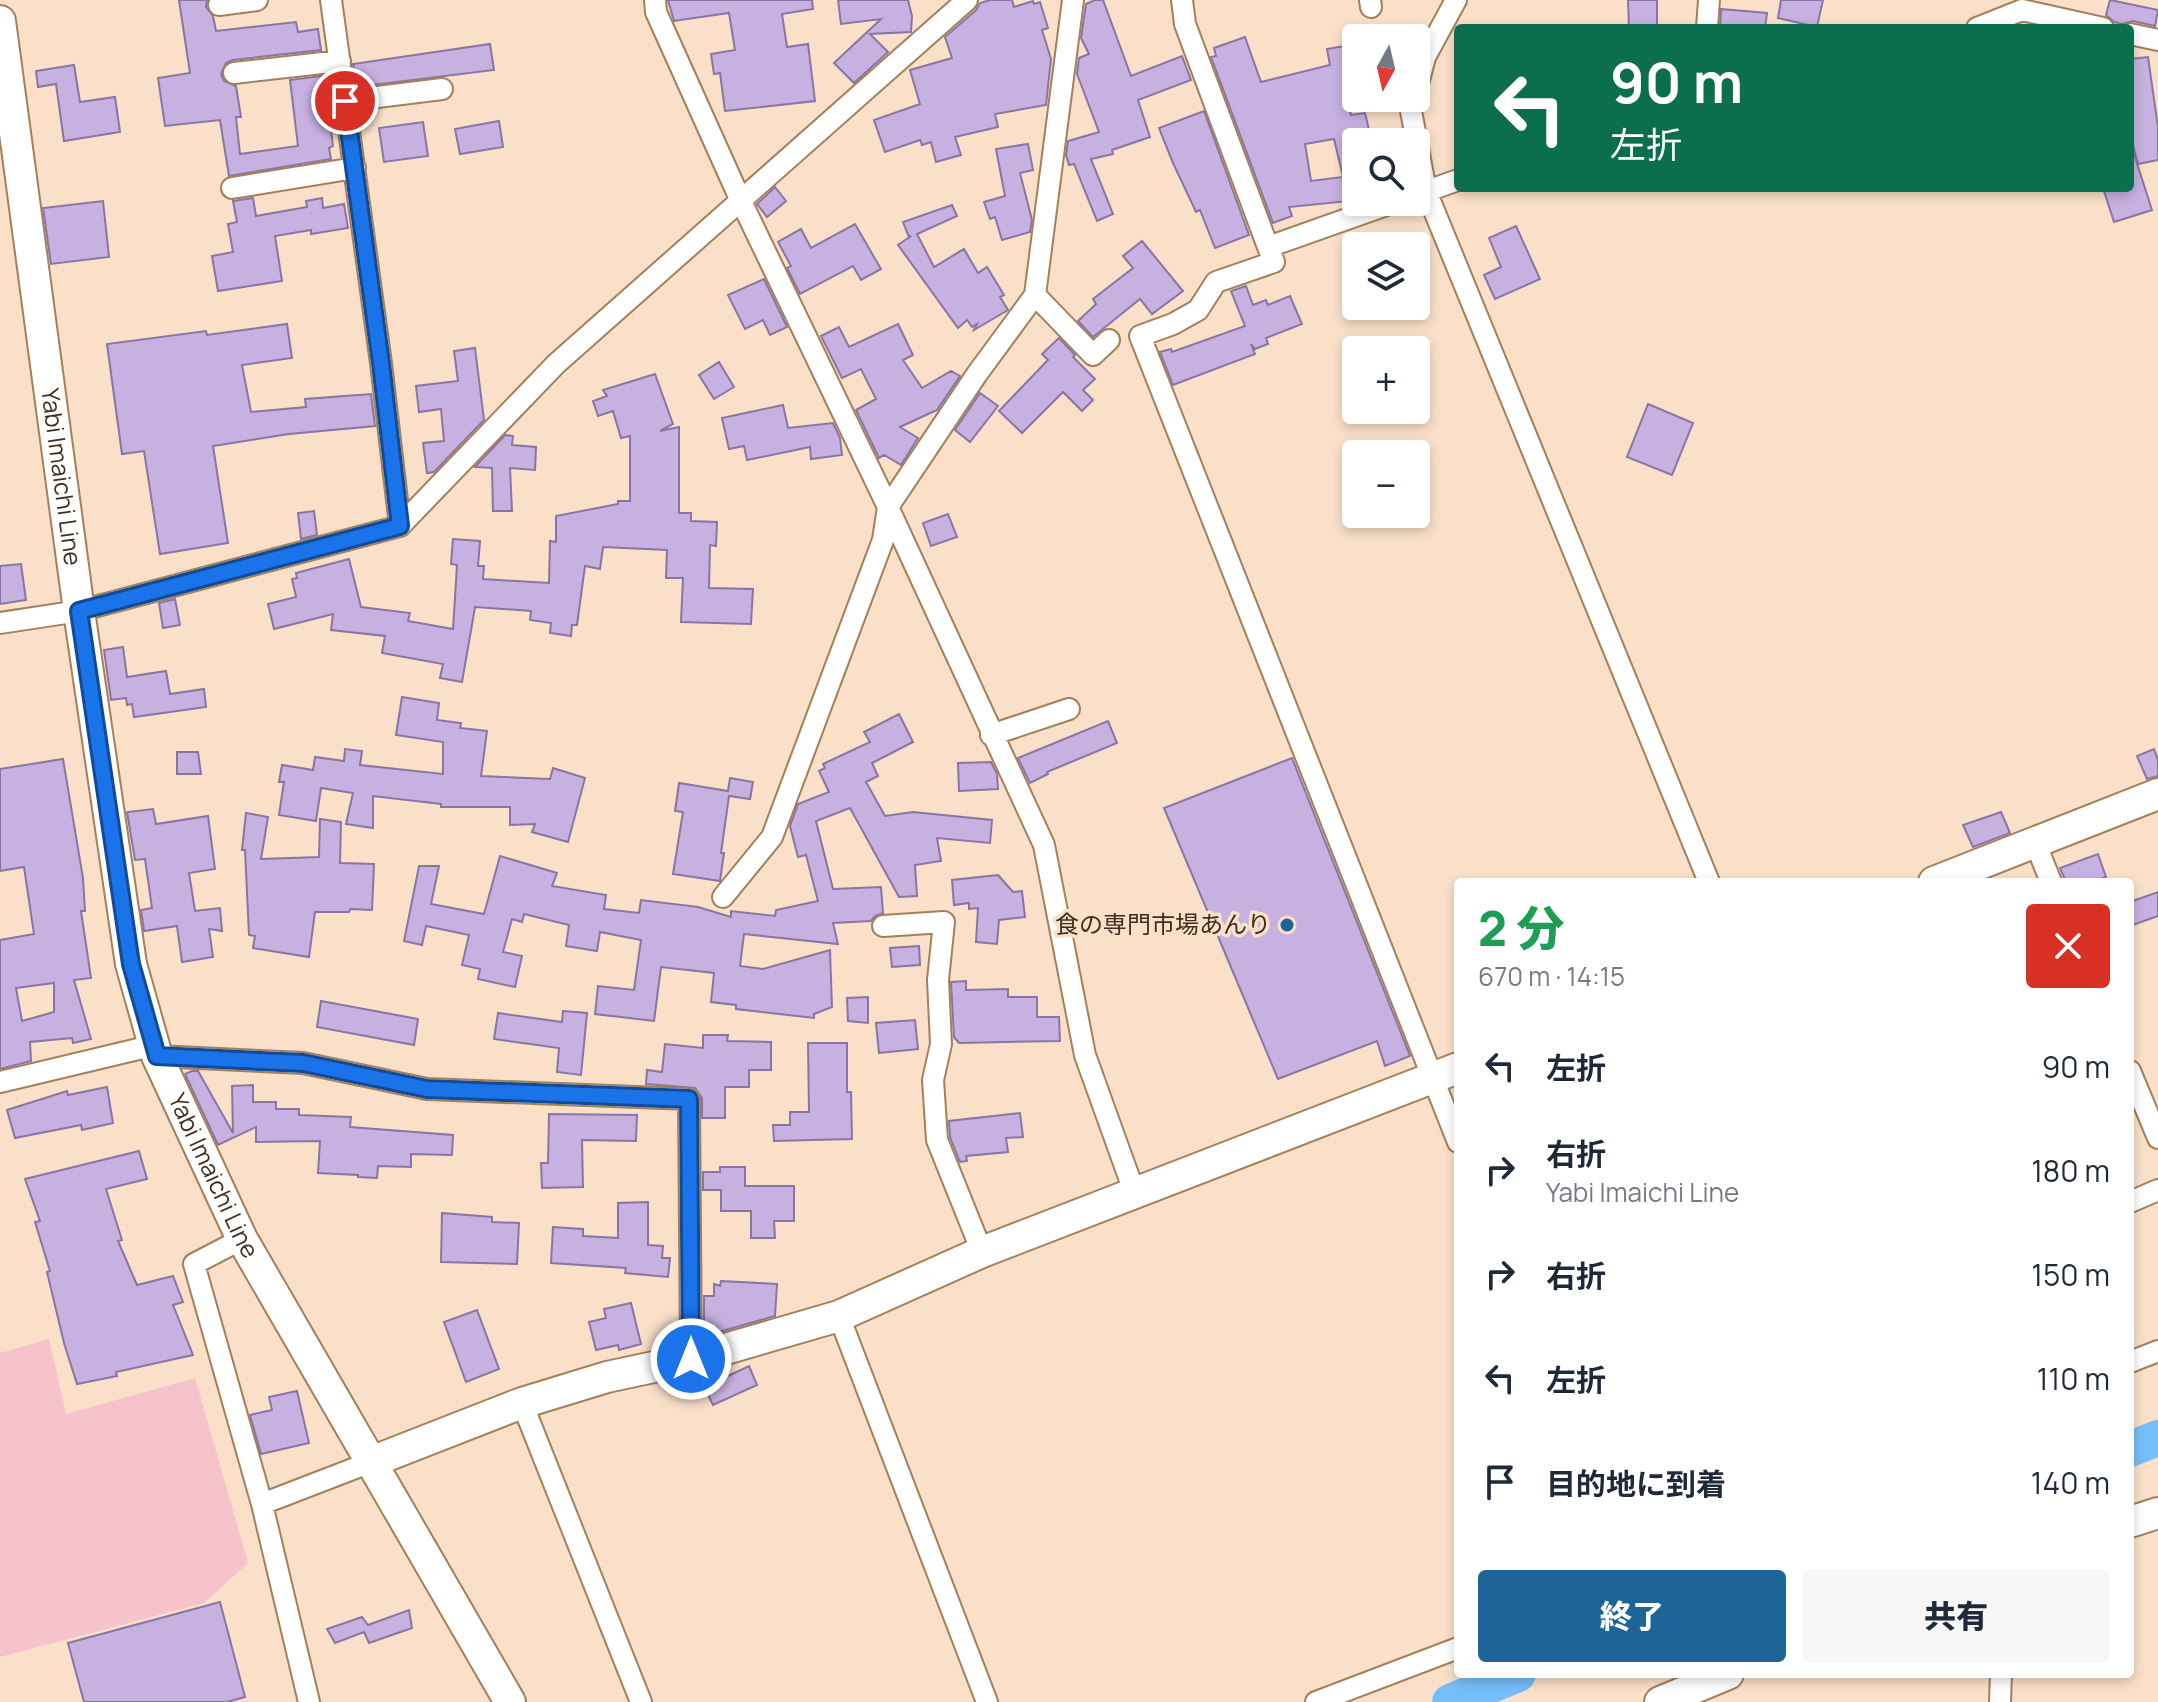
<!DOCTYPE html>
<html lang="ja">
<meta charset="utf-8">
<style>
:root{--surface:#fff;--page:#f6f6f7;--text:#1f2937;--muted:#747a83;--accent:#1d6498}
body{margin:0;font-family:Manrope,"Noto Sans JP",sans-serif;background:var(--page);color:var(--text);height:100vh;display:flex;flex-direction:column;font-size:30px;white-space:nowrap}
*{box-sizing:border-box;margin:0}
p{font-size:26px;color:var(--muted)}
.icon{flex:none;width:44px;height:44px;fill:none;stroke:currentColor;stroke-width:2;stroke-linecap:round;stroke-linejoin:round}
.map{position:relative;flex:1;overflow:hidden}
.side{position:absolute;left:1454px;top:878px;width:680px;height:800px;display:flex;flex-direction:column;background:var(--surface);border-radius:8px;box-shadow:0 4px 12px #0003}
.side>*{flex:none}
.hud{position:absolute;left:1454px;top:24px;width:680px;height:168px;border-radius:8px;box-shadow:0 4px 12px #0003;background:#0b6e4f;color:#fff;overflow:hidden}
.needle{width:52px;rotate:188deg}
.tools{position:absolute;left:1342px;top:24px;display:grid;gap:16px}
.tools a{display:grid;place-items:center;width:88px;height:88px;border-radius:8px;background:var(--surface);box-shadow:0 4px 12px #0003;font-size:40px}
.pin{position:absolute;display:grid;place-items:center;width:68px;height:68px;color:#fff;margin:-34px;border:4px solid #fff;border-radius:50%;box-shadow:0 2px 8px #0007}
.me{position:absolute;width:88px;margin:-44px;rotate:0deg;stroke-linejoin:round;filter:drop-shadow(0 0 6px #0008)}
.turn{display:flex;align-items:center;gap:28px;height:168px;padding:0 24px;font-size:36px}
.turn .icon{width:104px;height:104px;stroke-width:2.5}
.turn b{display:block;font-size:56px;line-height:68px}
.round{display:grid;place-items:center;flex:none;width:84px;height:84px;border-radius:8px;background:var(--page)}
.overview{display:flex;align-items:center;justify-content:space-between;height:136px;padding:0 24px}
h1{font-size:48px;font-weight:800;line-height:60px;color:#1e9e55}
.button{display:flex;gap:16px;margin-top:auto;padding:16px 24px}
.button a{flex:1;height:92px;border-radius:8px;background:var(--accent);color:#fff;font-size:32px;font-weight:800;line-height:92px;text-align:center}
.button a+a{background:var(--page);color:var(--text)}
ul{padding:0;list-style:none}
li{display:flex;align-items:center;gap:24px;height:104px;padding:0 24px}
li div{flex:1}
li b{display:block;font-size:30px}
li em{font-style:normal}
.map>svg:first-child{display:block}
</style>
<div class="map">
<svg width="2158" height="1702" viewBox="0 0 2158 1702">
<rect width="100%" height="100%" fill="#fae0c9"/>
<!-- green -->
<path fill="#f6c2cc" d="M49 1339 66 1414 195 1378 248 1563 204 1603 0 1657V1353Z"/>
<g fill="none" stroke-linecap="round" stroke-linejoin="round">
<!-- river -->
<path stroke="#76befa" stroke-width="36" d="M2130 1449 2158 1438
M1450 1702 1518 1674"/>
</g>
<!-- building -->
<path fill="#c7b1e1" stroke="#8975a2" stroke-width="2" fill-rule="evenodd" d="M179 0H207L206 7 213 16 216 31 296 22 298 32 318 29 321 50 233 60 226 63 221 74 224 81 236 86 241 117H236L240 154 298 146 290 80 328 75 331 93 330 105 328 106 333 146 329 148 331 159 229 176 220 120 165 126 158 78 190 73Z
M668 0H812L813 9 782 14 787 47 808 44 815 101 725 111 720 73 714 74 711 54 735 50 729 13 674 21Z
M838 0H908L912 16 911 32 870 34 888 52 854 83 834 63 881 19 841 24Z
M990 0H1012L1014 7 1033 1 1034 4 1040 2 1048 28 1042 30 1051 59 1046 105 995 114 998 127 955 137 961 155 936 162 931 142 922 145 920 140 885 152 874 120 920 104 910 70 952 58 945 37 976 10 980 3Z
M1095 0H1103L1131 76 1182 56 1191 80 1138 100 1150 137 1112 150 1113 154 1091 159 1113 214 1097 221 1074 164 1069 165 1066 155 1068 141 1099 132 1077 74 1079 58 1089 54 1081 38 1086 4Z
M1628 0H1657V28H1629Z
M1781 0H1823L1817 27 1778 18Z
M2110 0 2158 10 2155 26 2133 21 2122 24 2114 22 2106 15Z
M1721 9 1767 13 1765 28H1720Z
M1245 37 1261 82 1330 65 1327 49 1356 44V75L1343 78 1351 115 1365 113 1372 142H1356V202L1349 205 1348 201 1289 207 1292 216 1273 223 1211 57 1216 56 1214 48ZM1334 139 1343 177 1311 181 1305 144Z
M490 44 494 70 356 87 353 64Z
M2148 57 2158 127V160L2138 164 2130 134V59Z
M74 65 80 102 115 97 120 132 64 141 56 84 38 87 36 71Z
M1204 111 1249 235 1215 248 1200 210 1196 212 1173 163 1159 128Z
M499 121 503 147 460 154 455 129Z
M423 122 428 156 384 162 379 128Z
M1028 144 1033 170 1020 173 1032 220 1030 232 1002 240 995 217 990 219 984 202 1005 196 996 149Z
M2133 151 2152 210 2114 222 2103 188H2130V152Z
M775 187 786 201 767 217 757 204Z
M253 198 256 216 307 207 306 201 322 198 323 208 344 204 348 228 311 234V230L275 236 282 281 218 291 212 256 233 252 228 224 237 222 233 201Z
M103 201 109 257 51 264 43 208Z
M952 205 957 216 917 234 934 267 964 249 978 273 987 267 1004 295 1000 297 1008 310 974 330 977 324 972 327 967 320 958 328 898 245 911 236 909 237 903 222Z
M855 224 881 269 861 280 853 266 800 294 787 268 791 266 778 242 801 229 811 248Z
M1516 226 1540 279 1495 299 1484 275 1501 267 1489 238Z
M1142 241 1183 291 1152 314 1140 299 1093 337 1078 321 1096 304 1093 299 1133 268 1123 256Z
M764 279 787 327 770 335 763 320 745 329 728 295Z
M1246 286 1253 305 1266 300 1268 305 1290 296 1302 324 1266 338 1268 344 1255 349 1251 344 1255 354 1173 385 1160 352 1171 349 1172 352 1245 326 1231 291Z
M287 324 292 358 242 365 251 412 306 407 305 399 371 394 375 426 289 434 213 446 228 543 160 554 144 451 122 454 107 344 206 331 207 335Z
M898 324 913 355 903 360 922 388 951 371 960 376 937 410 900 427 918 438 901 465 884 455 879 458 856 410 876 399 861 369 842 378 821 336 839 327 849 347Z
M1059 338 1075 355 1073 357 1095 379 1083 390 1093 400 1082 411 1063 392 1022 433 999 411 1048 360 1042 354Z
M475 348 484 420 434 472 427 473 423 443 444 441 441 409 419 412 416 386 458 381 454 351Z
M719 362 734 387 714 399 699 375Z
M655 374 673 424 660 431 679 427V513H691V521L717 522 716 546 710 545 709 588 753 589 751 624 681 622 683 578H666L667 550 603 547 600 569 585 566 577 625H572L571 636 550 633 551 623 530 620 531 611 475 607 462 682 440 678 443 664 382 653 385 636 331 630 333 614 274 629 268 604 296 597 292 579 297 578 296 573 349 559 361 607 410 613 408 621 453 629 457 565 451 564 453 539 480 541 478 566H484L483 579 549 583 550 541 556 542V516L618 504V501H630V436L621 438 613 411 598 416 593 401 607 396 603 390Z
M980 393 998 406 970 442 955 430Z
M1648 404 1693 423 1672 475 1627 457Z
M783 405 788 428 833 423 840 438 842 455 811 459 810 447 747 460 744 446 729 449 722 418Z
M505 435 513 436 512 445 536 447 535 470 510 468 512 511H493L492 468 475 467Z
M314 511 317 535 301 539 298 513Z
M948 514 957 537 931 546 923 523Z
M21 564 26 600 0 604V566Z
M175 599 180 625 163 628 159 603Z
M123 647 127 677 166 671 170 694 204 689 206 707 134 717 132 704 127 705 126 698 111 700 104 650Z
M402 697 439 703 437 720 461 723 460 728 487 731 481 776 550 779 553 768 585 778 568 842 532 832 535 824 510 825V807H441V804L373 796V828L346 824 353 793 321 788 316 821 279 815 284 782H279L282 765 313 770 315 757 344 761 345 749 362 751 360 765 443 774V742L396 735Z
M899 714 913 742 872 763 878 776 866 782 885 816 913 812 992 820 990 843 937 838 941 861 915 865 917 896 899 897 850 808 816 821 833 889 881 887 883 913 875 916 871 921 833 923 838 944 744 934 740 966 763 969 830 950 832 1007 814 1014V1018L736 1009V1005L711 1002 714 973 661 967 654 1021 595 1014 598 986 634 990 641 940 600 932 597 951 566 946 569 925 524 914 522 922 512 919 503 952 522 956 515 987 478 979 480 969 462 965 469 935 426 926 422 945 404 941 419 866H439L431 904 484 914 500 856 557 873 552 886 606 895 604 909 639 913 641 900 698 907 731 917V911L775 916 776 910 818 901 806 855 798 857 790 826 798 804 829 792 819 771 825 768 823 764 870 742 864 732Z
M1108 721 1117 743 1047 772 1048 774 1030 783 1018 758Z
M2154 749 2158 760V776L2147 779 2137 756Z
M177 752H198L201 774H177Z
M1292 758 1410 1056 1385 1066 1377 1041 1278 1079 1164 808Z
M63 759 83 878 85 911H81L91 978 74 980 91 1039 73 1043 72 1038 30 1042 31 1061 0 1069V940L34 934 24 867 0 871V769ZM54 983V1012L22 1021 16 988Z
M991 762 997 774 998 789 959 791 958 763Z
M730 778 753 782 750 799 729 796 721 853H724L720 881 673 874 683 812 675 811 679 783 728 791Z
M153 809 156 824 208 816 215 869 189 873 195 911 220 908 222 931 209 929 213 957 182 962 177 926 144 931 141 910 152 908 145 859 135 860 127 812Z
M2001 812 2010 833 1973 847 1963 825Z
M246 813 268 817 261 859 319 857 320 819 341 822 340 863 374 864 372 910 350 909 349 912H315L309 957 253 948 255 936 249 935 245 850H242Z
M2098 854 2106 877 2093 882H2066L2060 868Z
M998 875 1013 892 1022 891 1025 917 999 920 997 944 976 942 978 908 969 909V903L954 905 952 880Z
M2158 892V916L2130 926V902Z
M919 946 920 965 892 967 890 948Z
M966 981V990L1008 989V997H1037V1017H1059L1060 1041 959 1043 954 1037 951 982Z
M868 997V1023L848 1021 847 998Z
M321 1001 418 1019 414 1045 317 1027Z
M563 1011 587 1013 581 1075 557 1072 559 1048 494 1039 498 1013 562 1022Z
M915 1020 918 1049 879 1053 876 1023Z
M703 1035H728L727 1041 771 1042V1070H749V1087H725V1118H702V1098L695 1088 646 1084 647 1070 662 1072 665 1044 703 1048Z
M808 1043H847V1092H851L852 1139 774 1141 773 1125H790V1112H809Z
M192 1071H198L233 1133 232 1086 253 1085V1102H276V1109H299V1115L351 1117 350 1127 453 1135 452 1155 411 1154V1167L378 1166 377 1178 358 1177V1175L318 1173 320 1141 256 1142V1127L218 1145 185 1074Z
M107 1087 113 1123 82 1130 81 1125 15 1138 7 1110 67 1091 68 1095Z
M1020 1113 1023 1137 1006 1138 1008 1152 966 1156 967 1161 960 1162 950 1137 949 1121Z
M549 1114 637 1115 636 1141 582 1140 583 1187 542 1188 541 1163H548Z
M139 1151 147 1179 106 1189 122 1240 118 1241 137 1285 173 1276 183 1302 173 1305 193 1355 116 1372 117 1376 77 1384 64 1343 47 1272 50 1271 35 1222 40 1221 25 1179Z
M720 1167H745V1186H794V1221H774L775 1238H751V1211H721V1190H703V1172H720Z
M648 1202V1245L663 1246 662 1258H670L668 1277 625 1273 626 1268 551 1263 553 1227 583 1229V1236L618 1238V1203Z
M442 1213 492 1217V1222L519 1223 517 1264 441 1262Z
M721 1281 777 1284 775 1316 712 1334H704V1296H714V1284L720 1286Z
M631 1303 641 1344 619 1350 618 1345 596 1350 589 1322 606 1318 604 1309Z
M477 1310 499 1369 466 1382 444 1322Z
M749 1366 757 1385 713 1405 704 1387Z
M297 1391 309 1443 261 1454 250 1415 272 1410 269 1397Z
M220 1602 245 1697 227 1702H84L68 1643Z
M409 1610 412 1628 369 1643 364 1632 335 1643 327 1629 362 1617 368 1625Z"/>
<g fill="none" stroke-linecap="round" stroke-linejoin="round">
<!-- street casing -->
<g stroke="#a57f59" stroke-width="24">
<path id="street" d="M331 0 381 363 400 526
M655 0 656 12 740 199 888 507 1044 845 1085 1055 1135 1194
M1182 0 1185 24 1268 247 1395 202
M1370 0 1371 7
M219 5 257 0
M1707 28 1709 0
M1977 28 2022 10 2103 28
M2130 34 2158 40
M234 73 340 61
M1416 92 1425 57 1456 0
M1414 98 1411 111 1426 191 1709 882
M345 101 442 89
M232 188 355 168
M1416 195 1458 180
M1268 247 1274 262 1216 282 1198 310 1173 324 1140 336 1458 1142
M1035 295 1093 355 1109 340
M0 623 79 611 400 526 556 364 967 0
M991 735 1069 709
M2035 842 2051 882
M723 897 772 837 883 540 888 507 977 374 1035 295 1073 0
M883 926 944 922 938 980 941 1044 933 1080 937 1140 982 1252
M157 1056 303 1063 427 1089 689 1099 691 1359
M2130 1071 2158 1138
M0 1082 155 1045
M2130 1202 2158 1190
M242 1239 194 1264 262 1504 309 1702
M839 1316 987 1702
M2130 1362 2158 1351
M522 1403 641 1702
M262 1504 371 1462
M1316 1702 1458 1648
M2000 1702 2001 1674"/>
</g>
<!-- secondary casing -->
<g stroke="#a57f59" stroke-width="34">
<g id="secondary">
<path id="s1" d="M0 21 79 611 131 964 157 1056 242 1239 510 1702"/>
<path d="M1934 882 2158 794"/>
<path d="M371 1462 522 1403 607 1377 691 1359 839 1316 982 1252 1458 1068"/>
<path d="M2130 1522 2158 1513"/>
<path d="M1660 1702 1728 1674"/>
</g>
</g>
<!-- street -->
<use href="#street" stroke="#fff" stroke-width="20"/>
<!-- secondary -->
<use href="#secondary" stroke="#fff" stroke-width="30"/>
</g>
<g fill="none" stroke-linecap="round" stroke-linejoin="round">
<!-- route casing -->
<g stroke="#114b97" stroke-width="20">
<path id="route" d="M345 101 381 363 400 526 79 611 131 964 157 1056 303 1063 427 1089 689 1099 691 1359"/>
</g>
<!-- route -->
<use href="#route" stroke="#1a73e8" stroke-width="14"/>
</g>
<!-- markers -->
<circle fill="#1d6498" stroke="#fae0c9" stroke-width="3" cx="1287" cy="925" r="8"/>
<g text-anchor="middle" stroke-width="7" stroke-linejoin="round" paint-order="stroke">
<!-- street labels -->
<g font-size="24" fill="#3f2e1f" stroke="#fae0c9">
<text dy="8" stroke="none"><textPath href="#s1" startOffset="460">Yabi Imaichi Line</textPath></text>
<text dy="8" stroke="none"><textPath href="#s1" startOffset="1180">Yabi Imaichi Line</textPath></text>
</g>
<!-- poi labels -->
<g font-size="24" fill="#3f2e1f" stroke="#fae0c9" text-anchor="end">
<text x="1271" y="933">食の専門市場あんり</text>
</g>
</g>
</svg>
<div class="tools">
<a><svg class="needle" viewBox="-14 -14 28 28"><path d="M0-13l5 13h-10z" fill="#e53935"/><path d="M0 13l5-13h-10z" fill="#747a83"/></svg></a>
<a><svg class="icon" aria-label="search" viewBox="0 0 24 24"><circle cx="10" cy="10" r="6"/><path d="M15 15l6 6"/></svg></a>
<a><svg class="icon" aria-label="layers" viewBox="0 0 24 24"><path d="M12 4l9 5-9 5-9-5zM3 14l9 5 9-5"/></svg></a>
<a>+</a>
<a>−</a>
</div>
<div class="pin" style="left:345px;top:101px;background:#d93025"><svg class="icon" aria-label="arrive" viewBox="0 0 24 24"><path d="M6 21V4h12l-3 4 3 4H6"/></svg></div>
<svg class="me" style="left:691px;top:1359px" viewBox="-20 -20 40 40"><circle r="17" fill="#1a73e8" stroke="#fff" stroke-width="3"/><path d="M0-11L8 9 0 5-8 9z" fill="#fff"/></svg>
<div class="hud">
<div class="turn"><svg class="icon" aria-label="left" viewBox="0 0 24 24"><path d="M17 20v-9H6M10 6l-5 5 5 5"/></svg><div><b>90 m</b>左折</div></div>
</div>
<section class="side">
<div class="overview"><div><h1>2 分</h1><p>670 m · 14:15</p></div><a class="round" style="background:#d93025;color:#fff"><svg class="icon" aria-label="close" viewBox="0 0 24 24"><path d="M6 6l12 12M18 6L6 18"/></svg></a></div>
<ul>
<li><svg class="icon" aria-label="left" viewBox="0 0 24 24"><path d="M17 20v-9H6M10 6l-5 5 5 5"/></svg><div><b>左折</b></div><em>90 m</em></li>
<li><svg class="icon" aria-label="right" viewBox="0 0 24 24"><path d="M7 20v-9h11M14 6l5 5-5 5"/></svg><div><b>右折</b><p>Yabi Imaichi Line</p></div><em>180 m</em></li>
<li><svg class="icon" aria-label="right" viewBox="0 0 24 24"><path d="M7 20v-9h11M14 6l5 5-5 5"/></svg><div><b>右折</b></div><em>150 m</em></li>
<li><svg class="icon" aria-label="left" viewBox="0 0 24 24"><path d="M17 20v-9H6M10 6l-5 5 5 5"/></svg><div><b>左折</b></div><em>110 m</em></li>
<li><svg class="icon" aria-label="arrive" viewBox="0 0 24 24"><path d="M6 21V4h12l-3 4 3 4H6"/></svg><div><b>目的地に到着</b></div><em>140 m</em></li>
</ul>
<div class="button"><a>終了</a><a>共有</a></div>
</section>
</div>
